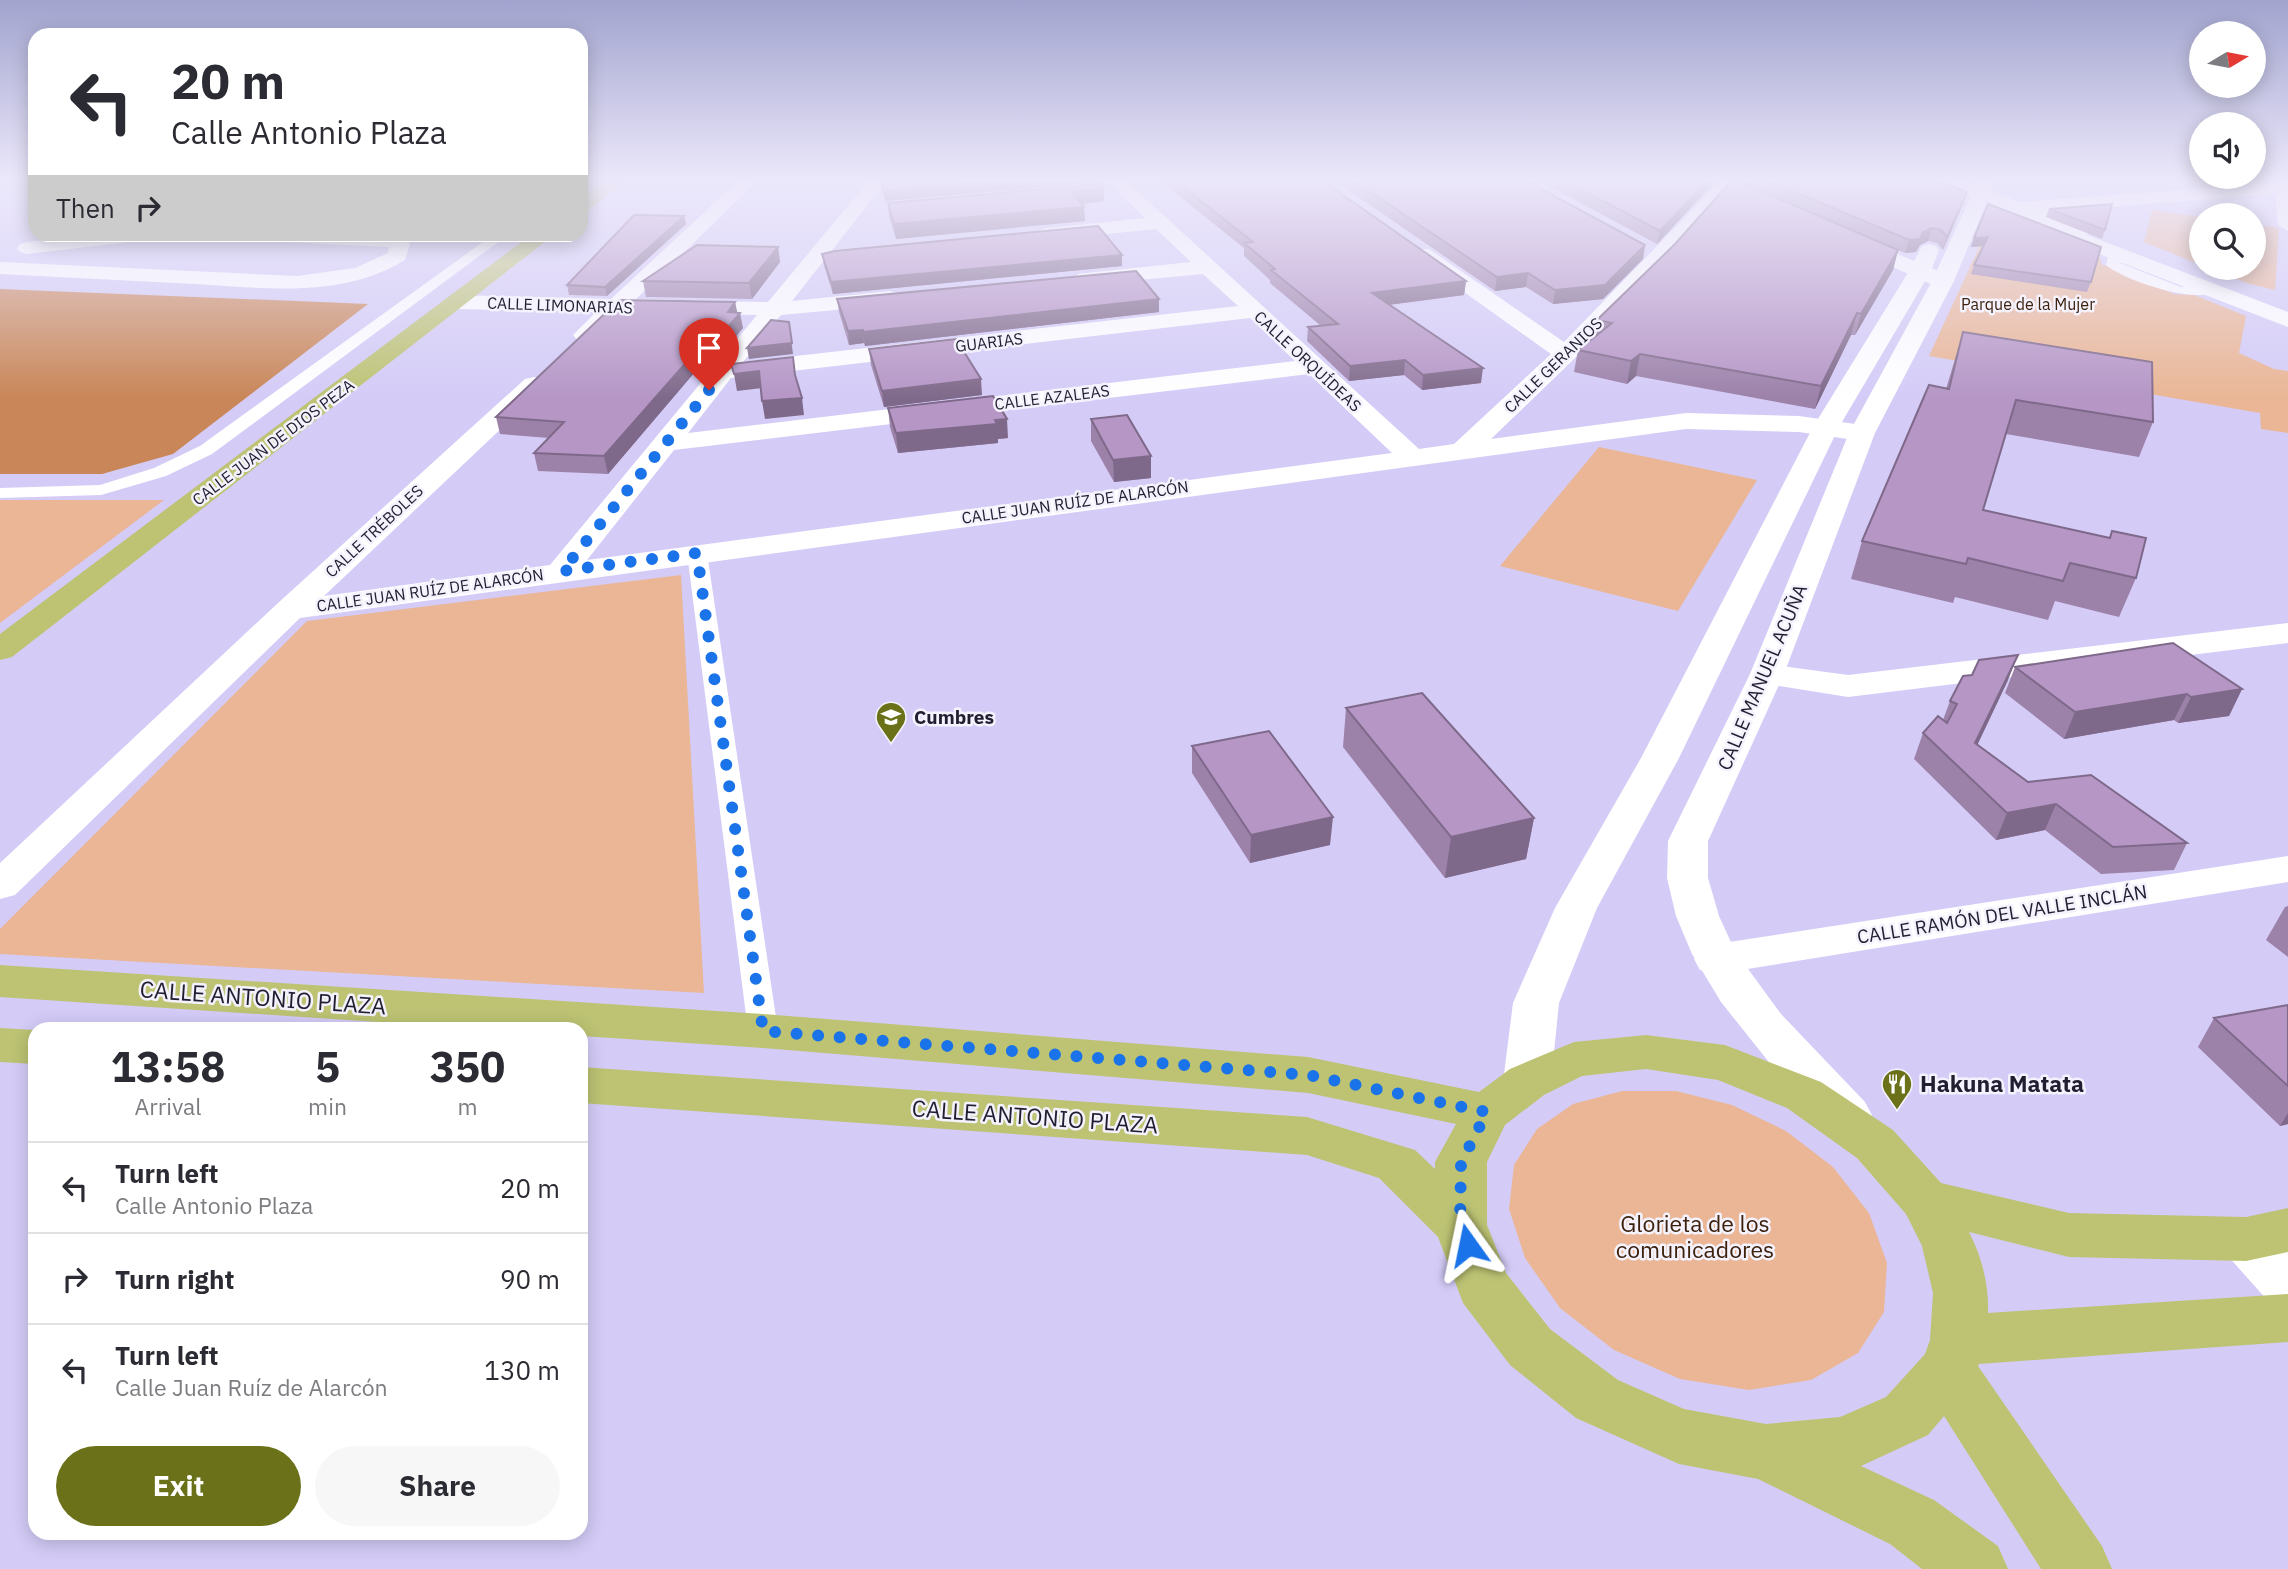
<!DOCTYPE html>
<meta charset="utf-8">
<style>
:root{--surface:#fff;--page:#f7f7f7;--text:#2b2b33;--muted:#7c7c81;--line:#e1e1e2;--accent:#6a7119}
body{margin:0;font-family:"IBM Plex Sans",sans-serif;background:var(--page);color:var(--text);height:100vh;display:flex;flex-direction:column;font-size:26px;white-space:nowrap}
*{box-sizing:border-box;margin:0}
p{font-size:23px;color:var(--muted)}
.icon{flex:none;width:38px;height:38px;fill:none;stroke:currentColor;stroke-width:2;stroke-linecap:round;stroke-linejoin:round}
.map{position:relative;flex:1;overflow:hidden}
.sheet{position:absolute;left:28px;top:1022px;width:560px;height:518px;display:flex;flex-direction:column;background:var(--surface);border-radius:21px;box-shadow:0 4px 18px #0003}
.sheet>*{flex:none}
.banner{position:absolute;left:28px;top:28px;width:560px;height:214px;border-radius:21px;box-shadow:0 4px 18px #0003;background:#fff;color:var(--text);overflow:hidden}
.needle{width:46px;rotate:80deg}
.fabs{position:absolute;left:2189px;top:21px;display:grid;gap:14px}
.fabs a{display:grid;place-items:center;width:77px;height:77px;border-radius:50%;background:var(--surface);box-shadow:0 4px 18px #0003;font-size:35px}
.pin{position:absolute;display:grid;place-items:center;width:60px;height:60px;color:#fff;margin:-72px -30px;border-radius:50% 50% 50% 0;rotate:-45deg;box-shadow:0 0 7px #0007}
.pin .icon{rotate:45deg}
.me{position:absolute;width:77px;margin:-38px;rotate:348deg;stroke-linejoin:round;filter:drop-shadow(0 0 5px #0008)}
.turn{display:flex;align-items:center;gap:24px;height:147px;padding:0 28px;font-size:32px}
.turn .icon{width:91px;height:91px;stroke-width:2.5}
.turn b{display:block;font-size:49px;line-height:60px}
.then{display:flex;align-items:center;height:66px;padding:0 28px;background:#0003;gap:14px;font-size:26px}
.eta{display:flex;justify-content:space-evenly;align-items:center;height:119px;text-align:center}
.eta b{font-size:42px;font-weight:700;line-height:49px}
.cta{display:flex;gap:14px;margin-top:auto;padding:14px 28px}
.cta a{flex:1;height:80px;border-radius:42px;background:var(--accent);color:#fff;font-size:28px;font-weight:700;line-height:80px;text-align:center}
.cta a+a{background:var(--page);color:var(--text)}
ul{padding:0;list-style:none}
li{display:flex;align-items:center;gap:21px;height:91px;padding:0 28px;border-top:2px solid var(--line)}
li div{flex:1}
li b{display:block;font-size:26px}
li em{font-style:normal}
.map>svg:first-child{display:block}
</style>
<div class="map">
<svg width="2288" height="1569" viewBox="0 0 2288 1569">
<rect width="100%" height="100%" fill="#d4ccf7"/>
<!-- green -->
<path fill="#eab695" d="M2152 210 2201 217V265L2144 242Z
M2254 224 2279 228 2275 290 2250 284 2208 268H2254Z
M2019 227 2101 259V264L2174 294 2194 295 2246 316 2239 353 2274 369 2288 371V433L2261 429 2260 413 1929 356 1981 243Z
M1599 447 1757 480 1678 611 1500 566Z
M0 500H164L0 623Z
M681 575 704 993 0 954V929L307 621Z
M1622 1091H1676L1732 1105 1786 1131 1833 1167 1869 1213 1887 1263 1884 1312 1858 1353 1811 1380 1749 1390 1680 1379 1614 1350 1560 1308 1525 1258 1509 1209 1514 1165 1537 1129 1573 1104Z"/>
<!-- forest -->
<path fill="#c98658" d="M0 289 368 304 173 454 102 474H0Z"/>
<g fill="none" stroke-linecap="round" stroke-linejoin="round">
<!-- lane -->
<path fill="#fff" fill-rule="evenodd" d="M494 234H509L212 454 166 476 101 495 0 498V488L100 485 154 468 200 446Z
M2129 254 2134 255V261L2120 263 2181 287 2211 286 2218 290C2199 306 2123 280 2106 265L2108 257Z
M697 547 707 553 778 1031 774 1039 763 1042 752 1039 748 1031 687 553Z"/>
<!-- street -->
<path fill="#fff" fill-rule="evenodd" d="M740 179H759L636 299 768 302 870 179H888L792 301 890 291 898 293 901 298 898 303 890 305 781 315 743 362 1238 306 1203 274 1086 285 1078 284 1075 279 1078 274 1086 273 1191 262 1156 229 1047 240 1040 238 1037 234 1040 230 1047 228 1145 218 1105 179H1124L1419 449 1454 444 1551 354 1415 257 1412 253 1415 249H1429L1564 342 1720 181 1726 180 1735 185 1574 359 1491 439 1686 413 1799 416 1862 425 1871 427 1875 433 1871 439 1862 441 1799 432 1686 429 300 618 15 895 0 899V863L278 603 525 379 534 377 543 379 546 384 543 389 324 596 550 565 757 315 622 312C609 325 596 345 577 340L573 335 596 312 457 309 449 307 446 302 449 297 457 295 611 299ZM1250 318 1295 361 688 433 731 378ZM1309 374 1392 453 587 560 674 450Z
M2273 179H2288V231L2278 225 2275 194 2020 214 2010 208 2020 202 2273 183Z
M90 234H156L146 240 27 254 20 252 17 248 20 244 27 242Z
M235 234H390L407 240 410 244 405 260C337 302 251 286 176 283 117 280 59 277 0 274V262L297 276 355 268 388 253 389 247 245 240Z
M1849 234 1951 276 1954 281 1951 286H1935L1842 244 1839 240 1842 236Z
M2288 623V643L1848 697 1767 684 1755 681 1750 674 1755 667 1767 664 1848 675Z
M2288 856V882L1716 974 1700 970 1694 959 1700 948 1716 944Z"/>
<!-- secondary -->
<path fill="#fff" fill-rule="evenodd" d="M1935 179H1960L1975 185 1978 179H1996L1991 191 2087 227 2090 231 2087 235 2288 312V327L2045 233 2042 229 2046 225 1987 202 1954 281 1875 433 1784 674 1708 841V878L1719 916 1735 951 1781 1014 1865 1102 1872 1115 1865 1128 1847 1134 1829 1128 1776 1071 1721 1002 1692 954 1676 916 1667 878 1668 841 1750 674 1849 433 1932 281 1971 196 1938 183Z
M1929 244 1936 246 1939 250 1931 271 1839 427 1679 758 1597 908 1559 1003 1551 1082 1544 1095 1527 1100 1510 1095 1503 1082 1513 1003 1555 908 1641 758 1813 427 1909 271 1922 246Z
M2246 1217 2265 1223 2288 1247V1307L2268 1301 2227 1255 2219 1239 2227 1223Z"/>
<!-- primary -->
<path fill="#bdc373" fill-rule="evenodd" d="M607 179H627L588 211 581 213V198Z
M532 234H555L12 657 0 660V634Z
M0 965 763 1014 1308 1057 1479 1092 1510 1069 1574 1042 1646 1035 1725 1045 1821 1082 1893 1130 1941 1183 2069 1213 2246 1217 2288 1208V1252L2246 1261 2069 1257 1969 1232C1982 1257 1989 1285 1988 1313L2288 1294V1342L1979 1364 1978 1366 2102 1546 2112 1569H2041L1944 1416 1928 1435 1861 1466 1934 1500 1998 1546 2008 1569H1922L1890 1544 1758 1479 1679 1464 1576 1418 1510 1365 1463 1303 1438 1237 1379 1178 1307 1155 581 1103V1067L1307 1117 1415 1150 1435 1169V1162L1456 1124 1308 1093 763 1048 581 1036V1029H484L0 997ZM1646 1069 1718 1080 1787 1108 1857 1158 1906 1214 1922 1246 1933 1293 1930 1340 1925 1354 1886 1397 1840 1417 1766 1424 1684 1409 1618 1380 1550 1329 1506 1273 1487 1225V1162L1505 1125 1544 1095 1582 1076Z
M0 1028 35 1030V1064L0 1062Z"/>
</g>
<!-- wall -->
<path fill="#9c81a9" d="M882 179H1088V183L885 201 882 191 881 181Z
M1158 179H1320L1466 281 1464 295 1389 305 1481 383 1422 390 1404 375 1349 381 1307 341 1308 327 1321 326 1270 283V280L1244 256V248Z
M1332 179H1523L1645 245 1643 259 1603 299 1553 304 1526 287 1495 291Z
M1536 179H1712L1710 187 1657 244Z
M1733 179H1933L1967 192 1963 204 1943 250 1937 243 1928 241 1920 245 1916 252 1905 253 1898 250 1893 270 1855 335H1851L1815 409 1636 376 1627 384 1574 372 1578 350 1594 337 1597 320 1675 244Z
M1104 201 1082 204 1085 221 896 239 889 217 888 203Z
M2049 209 2105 230 2102 239 2046 217Z
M684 216 686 224 607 296 569 295 567 285Z
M1974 238 2091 282 2087 292 1971 274 1974 265 1984 246 1971 247Z
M778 247 780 262 752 299 646 297 643 281Z
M822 254 1122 266 833 294 824 266Z
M837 299H1159V312L865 346 864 343 849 345 839 312Z
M735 302 737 313 743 328 725 349 723 339 608 474 538 471 534 453 549 438 500 434 496 417Z
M1963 332 2153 422 2139 457 2006 434 1983 510 2109 538 2112 531 2136 578 2119 617 2055 601 2048 620 1955 597 1953 603 1851 579 1862 541 1946 389Z
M869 349 982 395 884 407 871 365Z
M888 408 1008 438 998 439V443L898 453 890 427Z
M1091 419 1151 478 1114 482 1091 441Z
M2015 667 2242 689 2229 716 2178 723 2174 720 2064 739 2005 693Z
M2008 680 1977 745 2028 782 2187 843 2174 870 2101 874 2045 830 1996 840 1914 759 1923 733 1943 720 1950 701Z
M1346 708 1534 818 1526 859 1445 878 1343 747Z
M1192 746 1330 845 1250 863 1192 773Z
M2288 906V957L2266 940 2285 907Z
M2288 1005V1124L2280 1126 2198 1047 2214 1018Z"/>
<!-- shaded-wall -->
<path fill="#7f698a" d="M1021 179H1088V183L885 201 884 191Z
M1709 179H1712L1710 187 1657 244 1660 231Z
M1104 188V201L1072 205 1071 191Z
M1967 192 1963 204 1943 250 1947 237Z
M1084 207 1085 221 896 239 894 224Z
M684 216 686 224 607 296 605 287Z
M1932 228 1928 241 1920 245 1916 252 1905 253 1909 240 1923 232Z
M1988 237 1985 246 1971 247 1974 238Z
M1645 245 1643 259 1603 299 1553 304 1555 290Z
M778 247 780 262 752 299 749 283Z
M1898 250 1893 270 1855 335 1861 314Z
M1122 255V266L833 294 831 282Z
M1528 273 1526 287 1495 291 1497 277Z
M1466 281 1464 295 1371 307 1372 293Z
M1159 299V312L865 346 863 332Z
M735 302 738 316 740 313 743 328 725 349 723 333 728 312Z
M1857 313 1851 335 1815 409 1821 386Z
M789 322 793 354 749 359 747 348Z
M720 324 723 339 608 474 604 456Z
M863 330 864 343 849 345 848 331Z
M1640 354 1636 376 1627 384 1631 361Z
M1405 360 1404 375 1349 381 1350 366Z
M1483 368 1481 383 1422 390 1423 375Z
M759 371 762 388 737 391 734 374Z
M981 379 982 395 884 407 882 391Z
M802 398 804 415 765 419 762 401Z
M1007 419 1008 438 998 439V443L898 453 896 433Z
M1151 456V478L1114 482 1113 460Z
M2018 655 2008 680 1966 769 1975 743Z
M2242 689 2229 716 2178 723 2191 697Z
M2187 694 2174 720 2064 739 2075 712Z
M2056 804 2045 830 1996 840 2007 813Z
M1333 817 1330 845 1250 863 1251 835Z
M1534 818 1526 859 1445 878 1451 837Z
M2288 1113V1124L2280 1126Z"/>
<!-- building -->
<path fill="#b596c5" stroke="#7f698a" stroke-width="2" d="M882 179H1021L884 191 881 181Z
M1173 179H1320L1466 281 1372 293 1483 368 1423 375 1405 360 1350 366 1308 327 1338 324 1271 270 1275 269 1244 243 1253 242Z
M1351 179H1523L1645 245 1605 285 1555 290 1528 273 1497 277Z
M1561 179H1709L1660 231Z
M1733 179 1898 250 1861 314 1857 313 1821 386 1640 354 1631 361 1578 350 1612 323 1597 320 1675 244Z
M1764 179H1933L1967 192 1947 237 1941 230 1932 228 1923 232 1920 239 1909 240Z
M1101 184 1104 188 1071 191 1084 207 894 224 888 203Z
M1988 204 2101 247 2091 282 1974 265 1988 237 1974 238Z
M2112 204 2105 230 2049 209Z
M634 215 684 216 605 287 567 285Z
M1098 226 1122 255 831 282 822 254 835 251Z
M697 245 778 247 749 283 643 281Z
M1136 271 1159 299 863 332V330L848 331 837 299Z
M619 300 735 302 728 312 740 313 723 333 720 324 604 456 534 453 564 422 496 417Z
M771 320 789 322 792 343 747 348Z
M1963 332 2152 362 2153 422 2016 400 1983 510 2110 538 2112 531 2146 538 2136 578 2070 563 2063 581 1968 558 1966 564 1862 541 1929 385 1949 389Z
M956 339 981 379 882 391 869 349Z
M793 357 795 375 802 398 762 401 759 371 734 374 731 364Z
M993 396 1007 419 995 420 997 424 896 433 888 408Z
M1127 415 1151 456 1113 460 1091 419Z
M2173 643 2242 689 2191 697 2187 694 2075 712 2015 667Z
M2018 655 1975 743 2028 782 2091 775 2187 843 2113 847 2056 804 2007 813 1923 733 1938 716 1947 723 1957 704 1950 701 1963 676 1972 675 1979 660Z
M1422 693 1534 818 1451 837 1346 708Z
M1269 731 1333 817 1251 835 1192 746Z
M2288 1005V1086L2214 1018Z"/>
<!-- sky -->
<linearGradient id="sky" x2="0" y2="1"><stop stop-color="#a1a3ce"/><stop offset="0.45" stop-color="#ece8fb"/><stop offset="1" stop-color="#ece8fb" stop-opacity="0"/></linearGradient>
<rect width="2288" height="399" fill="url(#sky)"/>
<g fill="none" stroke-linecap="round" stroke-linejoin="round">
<!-- route -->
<path stroke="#1a73e8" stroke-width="12" stroke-dasharray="0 21.6" d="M709 390 562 571 697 553 763 1031 1308 1075 1487 1112 1461 1163 1460 1225 1468 1245"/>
</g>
<!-- icons -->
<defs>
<g id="school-pin" transform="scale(1.575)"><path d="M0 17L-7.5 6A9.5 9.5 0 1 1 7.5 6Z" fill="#6a7119" stroke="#f4f2fd"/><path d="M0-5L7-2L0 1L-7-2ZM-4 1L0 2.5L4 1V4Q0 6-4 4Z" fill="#fff"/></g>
<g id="restaurant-pin" transform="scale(1.575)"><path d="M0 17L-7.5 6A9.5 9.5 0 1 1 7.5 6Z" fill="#6a7119" stroke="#f4f2fd"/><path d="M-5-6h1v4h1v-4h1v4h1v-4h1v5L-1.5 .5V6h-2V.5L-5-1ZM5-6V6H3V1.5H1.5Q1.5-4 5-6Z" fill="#fff"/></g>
</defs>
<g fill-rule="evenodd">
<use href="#school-pin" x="891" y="717"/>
<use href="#restaurant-pin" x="1897" y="1084"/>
</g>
<g text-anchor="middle" stroke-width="5" stroke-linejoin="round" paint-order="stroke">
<!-- far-park labels -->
<g font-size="16" fill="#3d210d" stroke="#f4f2fd">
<text x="2028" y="310">Parque de la Mujer</text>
</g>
<!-- far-street labels -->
<g font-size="16" fill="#221e31" stroke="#f4f2fd">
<text transform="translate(560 305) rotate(2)" y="6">CALLE LIMONARIAS</text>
<text transform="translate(989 342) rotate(-7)" y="6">GUARIAS</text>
<text transform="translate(1308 361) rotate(43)" y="6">CALLE ORQUÍDEAS</text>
<text transform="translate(1553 365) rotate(-44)" y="6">CALLE GERANIOS</text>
<text transform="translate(1052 397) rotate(-7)" y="6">CALLE AZALEAS</text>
<text transform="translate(273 442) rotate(-37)" y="6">CALLE JUAN DE DIOS PEZA</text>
<text transform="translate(1075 502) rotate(-8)" y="6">CALLE JUAN RUÍZ DE ALARCÓN</text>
<text transform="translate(374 531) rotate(-43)" y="6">CALLE TRÉBOLES</text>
<text transform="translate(430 590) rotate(-8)" y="6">CALLE JUAN RUÍZ DE ALARCÓN</text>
</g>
<!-- street labels -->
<g font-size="19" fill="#221e31" stroke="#f4f2fd">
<text transform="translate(1762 677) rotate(-67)" y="7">CALLE MANUEL ACUÑA</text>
<text transform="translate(2002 914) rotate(-9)" y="7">CALLE RAMÓN DEL VALLE INCLÁN</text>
</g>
<!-- poi labels -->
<g font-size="19" font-weight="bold" fill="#221e31" stroke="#f4f2fd" text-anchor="start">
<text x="914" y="724">Cumbres</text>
</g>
<!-- near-street labels -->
<g font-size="23" fill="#221e31" stroke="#f4f2fd">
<text transform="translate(263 998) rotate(4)" y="8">CALLE ANTONIO PLAZA</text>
<text transform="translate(1035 1117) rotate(4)" y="8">CALLE ANTONIO PLAZA</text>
</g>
<!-- near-poi labels -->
<g font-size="23" font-weight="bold" fill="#221e31" stroke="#f4f2fd" text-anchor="start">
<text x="1920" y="1092">Hakuna Matata</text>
</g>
<!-- near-park labels -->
<g font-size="23" fill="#3d210d" stroke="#f4f2fd">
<text x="1695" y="1232">Glorieta de los<tspan x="1695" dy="26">comunicadores</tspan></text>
</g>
</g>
</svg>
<div class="fabs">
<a><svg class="needle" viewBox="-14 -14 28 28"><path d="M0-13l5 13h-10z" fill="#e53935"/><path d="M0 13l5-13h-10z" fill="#7c7c81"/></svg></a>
<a><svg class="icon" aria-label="sound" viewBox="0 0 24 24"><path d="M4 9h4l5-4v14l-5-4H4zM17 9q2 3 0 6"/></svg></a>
<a><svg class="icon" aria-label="search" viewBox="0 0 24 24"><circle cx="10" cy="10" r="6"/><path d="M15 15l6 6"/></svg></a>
</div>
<div class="pin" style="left:709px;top:390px;background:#d93025"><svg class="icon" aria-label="arrive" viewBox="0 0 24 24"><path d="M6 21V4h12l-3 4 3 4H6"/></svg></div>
<svg class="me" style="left:1468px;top:1245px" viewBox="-20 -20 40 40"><path d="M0-17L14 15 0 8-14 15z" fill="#1a73e8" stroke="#fff" stroke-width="4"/></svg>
<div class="banner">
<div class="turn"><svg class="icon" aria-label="left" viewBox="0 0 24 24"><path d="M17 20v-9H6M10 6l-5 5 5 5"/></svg><div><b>20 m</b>Calle Antonio Plaza</div></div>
<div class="then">Then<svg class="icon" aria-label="right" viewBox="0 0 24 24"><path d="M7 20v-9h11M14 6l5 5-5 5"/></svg></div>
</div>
<section class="sheet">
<div class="eta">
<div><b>13:58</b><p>Arrival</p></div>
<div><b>5</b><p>min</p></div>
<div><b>350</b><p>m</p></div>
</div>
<ul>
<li><svg class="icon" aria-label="left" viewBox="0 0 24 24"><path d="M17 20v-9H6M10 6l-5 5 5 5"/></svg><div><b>Turn left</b><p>Calle Antonio Plaza</p></div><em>20 m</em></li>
<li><svg class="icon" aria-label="right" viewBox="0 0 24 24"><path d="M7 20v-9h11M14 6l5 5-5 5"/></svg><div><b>Turn right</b></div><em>90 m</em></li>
<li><svg class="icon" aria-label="left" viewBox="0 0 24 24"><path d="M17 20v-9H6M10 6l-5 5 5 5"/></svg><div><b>Turn left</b><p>Calle Juan Ruíz de Alarcón</p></div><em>130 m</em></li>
</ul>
<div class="cta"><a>Exit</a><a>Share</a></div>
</section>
</div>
